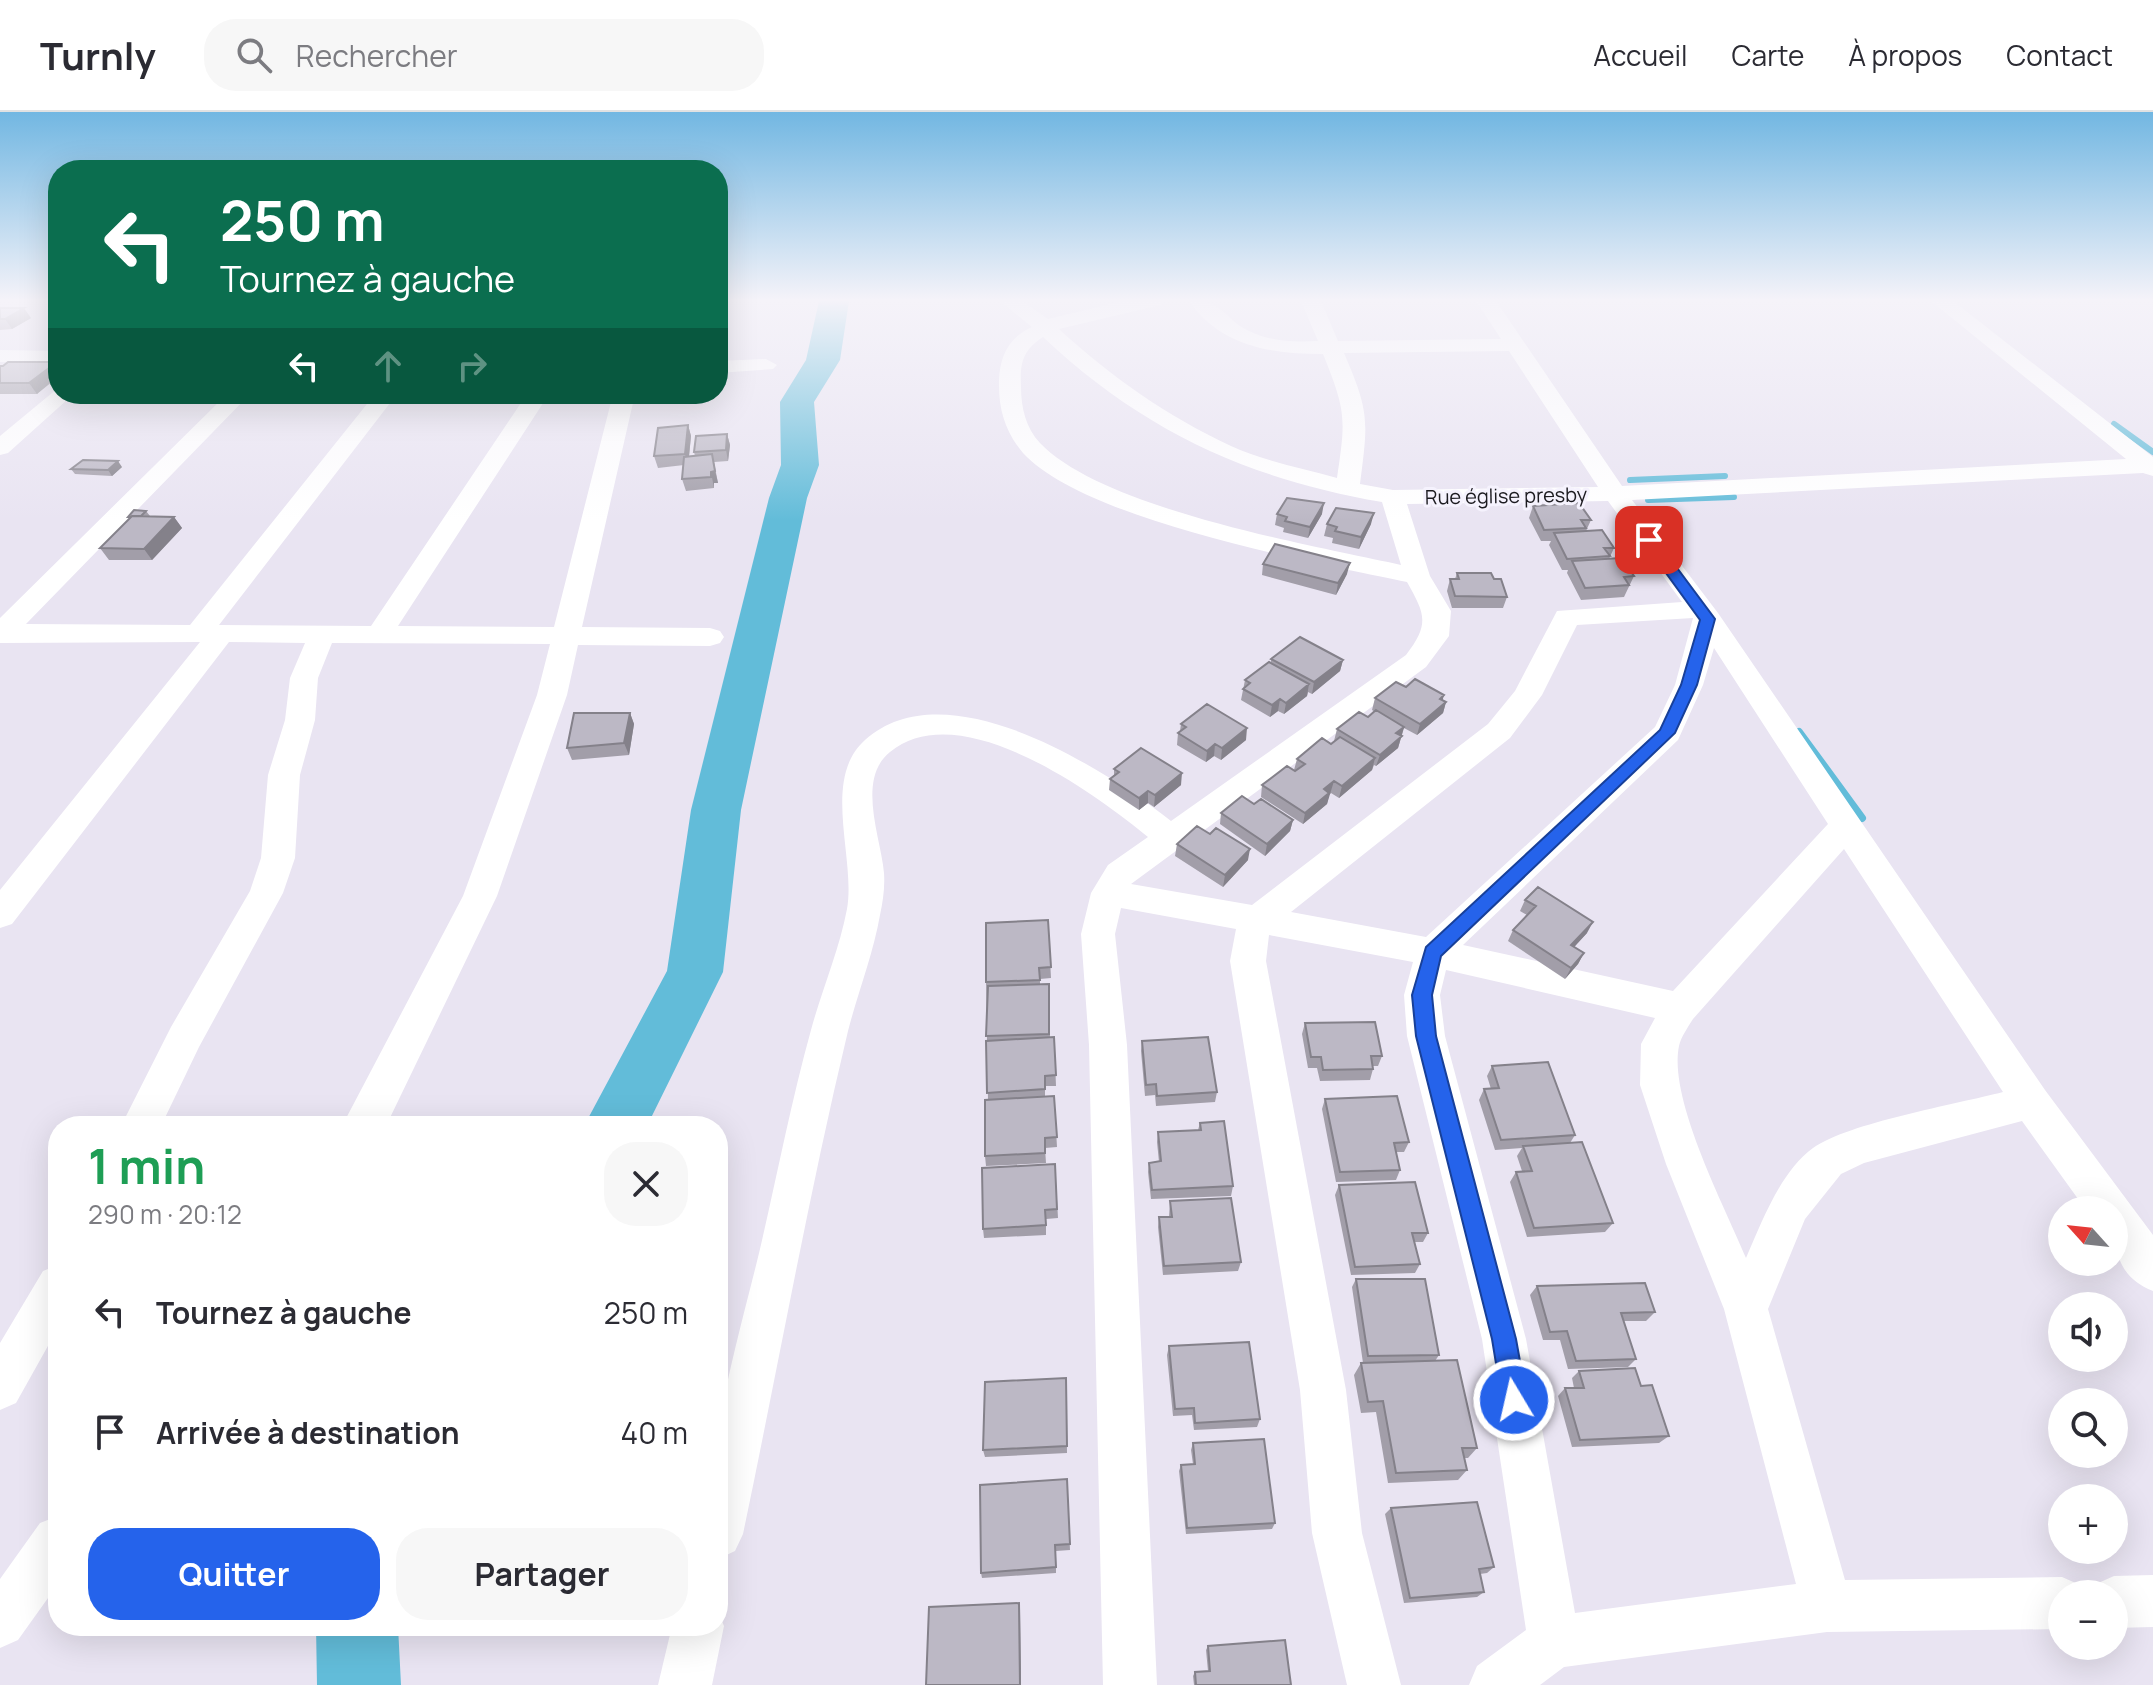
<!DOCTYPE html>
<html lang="fr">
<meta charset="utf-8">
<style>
:root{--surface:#fff;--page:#f7f7f7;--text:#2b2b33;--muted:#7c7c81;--line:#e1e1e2;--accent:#2563eb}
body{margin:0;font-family:Manrope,sans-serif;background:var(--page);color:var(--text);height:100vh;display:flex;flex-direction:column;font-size:30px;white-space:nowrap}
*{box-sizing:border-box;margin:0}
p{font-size:26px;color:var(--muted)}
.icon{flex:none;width:44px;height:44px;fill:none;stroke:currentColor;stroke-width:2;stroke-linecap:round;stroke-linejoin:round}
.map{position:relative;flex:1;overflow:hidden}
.drawer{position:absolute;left:48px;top:1004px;width:680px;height:520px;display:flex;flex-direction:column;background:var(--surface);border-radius:32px;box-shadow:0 8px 32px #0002}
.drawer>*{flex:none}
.guide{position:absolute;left:48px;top:48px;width:680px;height:244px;border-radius:32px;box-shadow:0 8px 32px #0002;background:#0b6e4f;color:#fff;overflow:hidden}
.needle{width:52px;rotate:297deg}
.fabs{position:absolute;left:2048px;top:1084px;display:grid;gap:16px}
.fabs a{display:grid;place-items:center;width:80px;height:80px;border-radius:50%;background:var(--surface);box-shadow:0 8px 32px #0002;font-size:40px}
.pin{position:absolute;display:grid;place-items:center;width:68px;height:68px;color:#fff;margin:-34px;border-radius:16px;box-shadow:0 4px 12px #0006}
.me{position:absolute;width:88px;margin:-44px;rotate:351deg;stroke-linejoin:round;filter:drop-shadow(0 0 6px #0008)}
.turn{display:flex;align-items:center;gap:28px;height:168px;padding:0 40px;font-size:36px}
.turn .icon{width:104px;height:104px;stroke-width:2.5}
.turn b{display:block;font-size:56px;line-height:68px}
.lanes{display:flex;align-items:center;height:76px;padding:0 40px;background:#0003;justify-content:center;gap:40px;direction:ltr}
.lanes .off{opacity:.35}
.round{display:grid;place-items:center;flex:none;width:84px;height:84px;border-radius:32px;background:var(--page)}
.headline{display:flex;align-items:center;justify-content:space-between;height:136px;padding:0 40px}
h1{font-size:48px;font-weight:700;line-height:60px;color:#1e9e55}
.primary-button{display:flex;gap:16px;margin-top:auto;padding:16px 40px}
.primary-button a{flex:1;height:92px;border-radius:32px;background:var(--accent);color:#fff;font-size:32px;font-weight:700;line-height:92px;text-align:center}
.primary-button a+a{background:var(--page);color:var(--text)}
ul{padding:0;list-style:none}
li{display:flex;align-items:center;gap:24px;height:120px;padding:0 40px}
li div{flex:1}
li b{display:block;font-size:30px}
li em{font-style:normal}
header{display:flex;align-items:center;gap:48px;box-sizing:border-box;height:112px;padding:0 40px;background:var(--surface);border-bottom:2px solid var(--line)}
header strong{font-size:38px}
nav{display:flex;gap:44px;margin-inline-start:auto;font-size:28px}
.search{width:560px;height:72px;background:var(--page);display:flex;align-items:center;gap:20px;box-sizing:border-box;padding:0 28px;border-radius:32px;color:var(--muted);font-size:30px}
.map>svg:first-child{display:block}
</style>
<header>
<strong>Turnly</strong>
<div class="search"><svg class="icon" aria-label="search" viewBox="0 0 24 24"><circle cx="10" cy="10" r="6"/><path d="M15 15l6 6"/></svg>Rechercher</div>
<nav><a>Accueil</a><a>Carte</a><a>À propos</a><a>Contact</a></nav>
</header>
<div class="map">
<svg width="2153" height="1573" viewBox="0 0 2153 1573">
<rect width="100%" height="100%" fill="#e9e4f2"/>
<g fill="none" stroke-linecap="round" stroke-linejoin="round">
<!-- stream-far1 -->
<path stroke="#62bcd9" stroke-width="6" d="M2114 312 2153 340
M1630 368 1725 364
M1648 388 1734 385"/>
<!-- stream -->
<path stroke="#62bcd9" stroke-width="8" d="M1799 620 1862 706"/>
<!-- river -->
<path fill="#62bcd9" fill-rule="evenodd" d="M819 189H849L840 248 814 290 819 353 807 386 741 698 723 860 647 1014H584L667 859 691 698 769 386 781 353 780 290 806 248Z
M316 1514H398L401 1573H317Z"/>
<!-- minor -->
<path fill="#fff" fill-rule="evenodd" d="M1000 189H1022L1048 207 1123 189H1163L1160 193 1059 217C1111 265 1167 304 1231 334 1263 349 1302 356 1337 366 1346 306 1346 299 1323 242 1272 242 1221 235 1189 189 1226 189 1222 206 1249 219 1272 230 1293 230 1318 229L1301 189H1321L1338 229 1501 227 1476 189H1496L1622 374 2126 347 1931 189H1953L2153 345V364L2143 361 1632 388 1718 501 2045 978 2153 1123V1179C2115 1164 2114 1134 2114 1098H2086L2022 1009 1864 1051 1841 1062 1805 1107 1768 1197 1845 1468 2062 1465 2080 1473 2084 1482H2062V1517L1827 1520 1564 1555 1540 1573H1469L1477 1554 1526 1518 1482 1227 1407 924 1404 883 1413 850 1269 823 1266 849 1346 1278 1362 1421 1401 1573H1347L1312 1421 1300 1278 1230 849 1236 817 1121 796 1115 822 1127 933 1157 1573H1103L1089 933 1081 822 1091 781 1108 753 1148 725C1093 680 960 583 890 640 856 667 881 726 884 761 885 775 883 789 880 803 873 843 858 880 848 919 808 1086 778 1255 743 1422L735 1439 718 1447C718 1404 711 1355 719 1314 729 1254 746 1195 760 1137 777 1064 791 990 811 918 822 877 839 839 847 797 856 746 821 667 865 628 946 555 1103 656 1171 709L1406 543C1430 512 1425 502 1407 470 1314 450 1086 409 1023 341 1006 321 999 299 999 274 999 247 1006 227 1032 215ZM1043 225C1143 319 1248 367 1382 390L1401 453C1310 433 1103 397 1040 331 1026 316 1021 296 1021 275 1020 251 1022 239 1043 225ZM1509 239 1598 375 1393 378 1360 372C1368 309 1370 301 1344 241ZM1608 389 1682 490 1557 499 1515 579 1488 612 1252 793 1131 772 1426 555 1449 524 1451 499 1430 464 1407 392ZM1693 506 1675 573 1655 615 1426 825 1291 800 1510 626 1542 583 1577 513ZM1714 536 1828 712 1673 879 1463 833 1678 628 1703 573ZM1844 737 2003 980C1957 992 1848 1011 1813 1036 1780 1060 1762 1110 1746 1146 1725 1095 1668 987 1679 934 1681 925 1688 915 1693 907ZM1446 858 1655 906 1641 932 1640 973 1666 1052 1724 1197 1796 1472 1575 1501 1526 1227 1445 924 1440 883Z
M0 238 58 239V251L0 250Z
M766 247 777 253 773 257 718 261V249Z
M58 276V282H71L68 287 8 341 0 343V324Z
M227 282H250L26 512 190 513 375 282H397L219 513 371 514 527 282H549L398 514 554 515 613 282H635L582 515 710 516 720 519 724 525 720 531 710 534 578 533 567 583 497 784 386 1014H342L463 784 537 583 550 532 332 531 318 566 315 608 300 663 295 746 283 781 199 935 161 1014H121L171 915 250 779 261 746 268 663 285 608 290 566 305 531 229 530 12 812 0 816V778L200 530 0 531V506Z
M58 1153V1216L16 1291 0 1298V1231L43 1159Z
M58 1404V1472L18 1528 0 1536V1467L40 1411Z
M2153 1463V1515L2114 1516V1482H2092L2096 1472 2114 1464Z
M718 1500 724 1514 712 1573H658L672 1514H718Z"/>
</g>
<!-- wall -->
<path fill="#a29ea9" d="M0 196 31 206 12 217 0 218Z
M57 250 37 282H0V254Z
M301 282H357L348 292 306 291Z
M688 313 691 324 689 345 695 344 694 340 727 322 730 333 728 349 714 350 718 371H714V376L686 379 682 367 684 353 658 356 654 344Z
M122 355 112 364 75 362 71 357Z
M1533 394 1591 408 1586 419 1614 436 1609 447 1634 464 1624 485 1581 488 1567 461 1568 458H1562L1549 433 1551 429H1541L1529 406Z
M146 399 150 404 174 405 182 416 152 448H109L100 436 129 407 128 405Z
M1277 402H1322L1308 426 1283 420 1284 416 1275 413Z
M1327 412H1371L1359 437 1332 431 1333 426 1324 424Z
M1263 452 1347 462 1336 483 1262 463Z
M1457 461 1494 467 1507 485 1503 496H1452L1447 479 1450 467H1455Z
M1271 547 1343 548 1340 559 1312 582 1308 580 1307 584 1284 602 1278 599 1270 605 1241 588 1245 568 1271 551Z
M1406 575 1446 590 1443 601 1417 623 1404 616 1398 636 1376 654 1374 653 1372 658 1339 686 1331 681 1329 683 1327 692 1303 712 1261 685 1262 673 1294 658 1297 647 1331 632 1334 629 1337 617 1368 605 1375 600 1372 598 1375 586Z
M630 601 634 612 629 643 572 648 567 636Z
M1181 612 1246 628 1221 648 1214 644 1206 650 1177 633 1178 621 1180 619Z
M1114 657 1181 673 1154 695 1148 691 1139 698 1109 678 1110 667 1114 663Z
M1254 692 1293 708 1290 719 1265 744 1220 712 1221 701Z
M1210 722 1248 748 1223 775 1175 744 1177 732Z
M1525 788 1587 821 1574 835 1584 841 1578 852 1565 867 1508 829 1513 818 1527 803 1520 799Z
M1048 808 1051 866 1040 867V873L1049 872 1050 925H1054L1056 974H1045V985L1054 984 1057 1035 1045 1036 1046 1051 986 1054 985 1044 988 988 986 870Z
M1305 911 1382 944 1378 954H1373V957L1370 968 1320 969 1317 956H1308L1302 922Z
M1142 929 1217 980 1215 990 1156 994 1155 983 1145 984 1141 939Z
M1492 954 1575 1023 1570 1031 1613 1111 1605 1120 1527 1125 1510 1070 1516 1060 1522 1059 1517 1044 1522 1036 1495 1038 1479 988 1484 977H1491L1487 964Z
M1325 987 1409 1030 1404 1040H1396L1400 1058 1396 1068 1336 1070 1322 997Z
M1200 1011 1233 1074 1231 1084 1151 1087 1148 1060 1149 1051 1159 1050 1157 1030 1158 1020 1198 1018Z
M1055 1052 1058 1106 1046 1107V1123L984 1126 983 1117Z
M1339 1073 1428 1121 1423 1130H1414L1420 1152 1415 1161 1351 1163 1335 1083Z
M1170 1089 1241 1150 1238 1159 1163 1163 1158 1115 1159 1105H1169Z
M1356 1167 1439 1243 1435 1249 1477 1336 1468 1346H1464L1467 1358 1458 1368 1388 1371 1376 1300 1361 1301 1354 1263 1361 1251H1363L1352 1175Z
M1537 1174 1655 1200 1646 1209H1623L1636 1247 1628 1255 1568 1257 1560 1228H1543L1530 1183Z
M1169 1234 1260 1307 1257 1315 1194 1318 1192 1303 1173 1304 1167 1243Z
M1579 1259 1641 1274 1669 1324 1659 1331 1572 1335 1558 1284 1565 1276H1574L1572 1266Z
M1066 1266 1067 1341 985 1345 983 1338Z
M1193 1331 1275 1411 1272 1417 1186 1422 1179 1359 1181 1353 1193 1352 1191 1338Z
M1067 1367 1070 1438 1056 1439V1461L982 1466 981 1461Z
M1391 1396 1494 1455 1487 1461 1480 1462 1484 1480 1477 1485 1404 1491 1385 1402Z
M1208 1534 1291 1573H1194L1193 1564 1195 1560 1208 1559 1206 1538Z"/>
<!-- shaded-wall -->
<path fill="#84818a" d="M24 196 31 206 12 217 5 207Z
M57 250 58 252V265L37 282 29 271Z
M343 282H357L348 292Z
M688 313 691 324 688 353 685 342Z
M727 322 730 333 728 349 726 338Z
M118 349 122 355 112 364 108 358Z
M714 354 718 371H714V376L711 360Z
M1324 391 1322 402 1308 426 1310 415Z
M1374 401 1371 412 1359 437 1361 425Z
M174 405 182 416 152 448 144 437Z
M1350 451 1347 462 1336 483 1338 471Z
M1343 548 1340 559 1312 582 1314 570Z
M1309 572 1307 584 1284 602 1286 591Z
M1444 583 1441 594 1446 590 1443 601 1417 623 1420 612Z
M1280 587 1278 599 1270 605 1272 593Z
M630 601 634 612 629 643 624 631Z
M1404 615 1398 636 1376 654 1380 643 1396 621Z
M1247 616 1246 628 1221 648 1222 636Z
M1215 632 1214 644 1206 650 1207 639Z
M1375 646 1372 658 1339 686 1342 674Z
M1182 661 1181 673 1154 695 1155 683Z
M1334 669 1327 692 1303 712 1305 701 1324 677Z
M1148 679V691L1139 698V686Z
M1293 708 1290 719 1265 744 1267 732Z
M1250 737 1248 748 1223 775 1225 763Z
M1593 810 1587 821 1565 845 1571 833Z
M1584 841 1578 852 1565 867 1571 856Z
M1019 1491 1020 1496 1021 1573H1020Z"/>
<!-- building -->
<path fill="#bcb8c5" stroke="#84818a" stroke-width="2" d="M0 196H24L5 207H0Z
M8 250H57L29 271H0V254H3Z
M688 313 685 342 654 344 658 316Z
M727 322 726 338 694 340 696 324Z
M712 342 715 359 711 360V365L682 367 684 345Z
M83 348 118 349 108 358 71 357Z
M1287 386 1324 391 1310 415 1285 409 1287 405 1277 402Z
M1579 391 1591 408H1581L1586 416 1544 418 1533 394Z
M1336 396 1374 401 1361 425 1335 419 1337 415 1327 412Z
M134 398 146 399 141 404H132L131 405H128Z
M132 404 174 405 144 437 100 436Z
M1602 418 1614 436H1604L1610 444 1567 447 1554 421Z
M1275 432 1350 451 1338 471 1263 452Z
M1621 446 1634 464 1624 465 1629 473 1585 476 1572 449Z
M1457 461H1491L1494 467H1501L1507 485 1455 484 1450 467H1459Z
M1300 525 1343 548 1314 570 1271 547Z
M1269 550 1309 572 1286 591 1280 587 1272 593 1243 577 1250 571 1245 568Z
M1415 567 1444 583 1440 587 1446 590 1420 612 1375 586 1396 570 1406 575Z
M1207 592 1247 616 1222 636 1215 632 1207 639 1178 621 1186 615 1181 612Z
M1376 598 1404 615 1396 621 1402 624 1380 643 1337 617 1359 600 1368 605Z
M574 601H630L624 631 567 636Z
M1340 625 1375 646 1342 674 1334 669 1324 677 1329 681 1305 701 1262 673 1287 654 1295 659 1305 652 1297 647 1322 626 1331 632Z
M1141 636 1182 661 1155 683 1148 679 1139 686 1110 667 1119 660 1114 657Z
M1242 684 1254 692 1261 687 1293 708 1267 732 1221 701Z
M1197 714 1210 722 1216 716 1250 737 1225 763 1177 732Z
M1538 775 1593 810 1571 833 1584 841 1571 856 1513 818 1536 794 1525 788Z
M1048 808 1051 855 1039 856 1040 868 986 870V811Z
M1049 872V922L986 924 988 874Z
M1375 910 1382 944H1371L1373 957 1323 958 1321 945H1311L1305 911Z
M1054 925 1056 963 1045 964V977L987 981 986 929Z
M1208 925 1217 980 1157 984 1156 972 1146 973 1142 929Z
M1548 950 1575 1023 1501 1028 1484 977 1499 976 1492 954Z
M1054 984 1057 1025 1045 1026V1041L985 1044V988Z
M1397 984 1409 1030 1394 1031 1400 1058 1340 1060 1325 987Z
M1224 1009 1233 1074 1152 1078 1149 1051 1161 1049 1158 1020 1201 1018 1200 1011Z
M1582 1030 1613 1111 1534 1116 1516 1060 1532 1059 1523 1034Z
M1055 1052 1057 1097 1045 1098 1046 1113 983 1117 982 1056Z
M1415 1070 1428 1121H1412L1420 1152 1355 1155 1339 1073Z
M1231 1086 1241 1150 1164 1154 1159 1105H1172L1170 1089Z
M1356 1167H1425L1439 1243 1368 1244Z
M1645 1171 1655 1200 1621 1201 1636 1247 1576 1249 1567 1219 1550 1220 1537 1174Z
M1249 1230 1260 1307 1195 1311 1194 1296 1175 1297 1169 1234Z
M1457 1248 1477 1336H1462L1467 1358 1396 1361 1383 1289 1368 1290 1361 1251Z
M1635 1256 1641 1274 1652 1273 1669 1324 1580 1328 1565 1276H1584L1579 1259Z
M1066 1266 1067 1334 983 1338 985 1270Z
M1264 1327 1275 1411 1187 1416 1181 1353 1195 1352 1193 1331Z
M1067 1367 1070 1432 1055 1433 1056 1455 981 1461 980 1373Z
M1477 1390 1494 1455 1479 1457 1484 1480 1410 1486 1391 1396Z
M1019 1491 1020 1573H926L929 1495Z
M1285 1528 1291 1573H1196L1195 1560 1210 1559 1208 1534Z"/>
<!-- sky -->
<linearGradient id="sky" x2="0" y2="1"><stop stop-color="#72b7e2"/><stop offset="0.46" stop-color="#f5f3f9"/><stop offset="1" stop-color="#f5f3f9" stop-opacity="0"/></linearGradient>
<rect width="2153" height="409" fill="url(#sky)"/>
<!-- route -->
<path fill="#2563eb" stroke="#184099" stroke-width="2" d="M1644 425H1654L1715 507 1697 573 1675 621 1441 844 1432 883 1436 924 1516 1227 1527 1288 1523 1297 1514 1300 1505 1297 1502 1288 1492 1227 1416 924 1412 883 1426 835 1660 618 1681 573 1700 508 1642 428Z"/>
<g text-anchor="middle" stroke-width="6" stroke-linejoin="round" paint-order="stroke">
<!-- far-street labels -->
<g font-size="20" fill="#1c1b20" stroke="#f5f2fd">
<text transform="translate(1506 384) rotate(-1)" y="7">Rue église presby</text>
</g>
</g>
</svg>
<div class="fabs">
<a><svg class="needle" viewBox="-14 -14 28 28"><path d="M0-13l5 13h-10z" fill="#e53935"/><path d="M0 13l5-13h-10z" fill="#7c7c81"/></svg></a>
<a><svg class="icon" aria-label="sound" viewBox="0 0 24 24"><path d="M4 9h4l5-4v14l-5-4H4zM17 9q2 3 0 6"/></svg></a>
<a><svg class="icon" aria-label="search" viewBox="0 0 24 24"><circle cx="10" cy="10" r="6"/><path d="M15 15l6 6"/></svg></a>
<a>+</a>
<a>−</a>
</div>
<div class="pin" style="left:1649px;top:428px;background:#d93025"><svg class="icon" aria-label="arrive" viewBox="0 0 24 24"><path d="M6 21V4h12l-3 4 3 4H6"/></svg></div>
<svg class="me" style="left:1514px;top:1288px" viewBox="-20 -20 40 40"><circle r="17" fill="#2563eb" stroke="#fff" stroke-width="3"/><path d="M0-11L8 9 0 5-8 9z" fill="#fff"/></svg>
<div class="guide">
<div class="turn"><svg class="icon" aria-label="left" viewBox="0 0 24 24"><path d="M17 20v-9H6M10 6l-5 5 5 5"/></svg><div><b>250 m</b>Tournez à gauche</div></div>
<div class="lanes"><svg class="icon" aria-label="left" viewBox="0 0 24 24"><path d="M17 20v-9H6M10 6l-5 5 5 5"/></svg><svg class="icon off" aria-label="ahead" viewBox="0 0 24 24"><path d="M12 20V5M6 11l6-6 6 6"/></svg><svg class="icon off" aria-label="right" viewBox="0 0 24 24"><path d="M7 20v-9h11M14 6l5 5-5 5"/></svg></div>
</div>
<section class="drawer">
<div class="headline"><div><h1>1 min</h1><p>290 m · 20:12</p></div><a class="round"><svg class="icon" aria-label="close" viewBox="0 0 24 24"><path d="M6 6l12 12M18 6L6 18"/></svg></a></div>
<ul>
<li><svg class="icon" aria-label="left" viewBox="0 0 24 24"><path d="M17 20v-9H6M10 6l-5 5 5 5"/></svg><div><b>Tournez à gauche</b></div><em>250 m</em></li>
<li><svg class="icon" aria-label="arrive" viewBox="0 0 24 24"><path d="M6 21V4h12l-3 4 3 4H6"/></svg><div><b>Arrivée à destination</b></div><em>40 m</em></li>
</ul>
<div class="primary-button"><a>Quitter</a><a>Partager</a></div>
</section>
</div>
